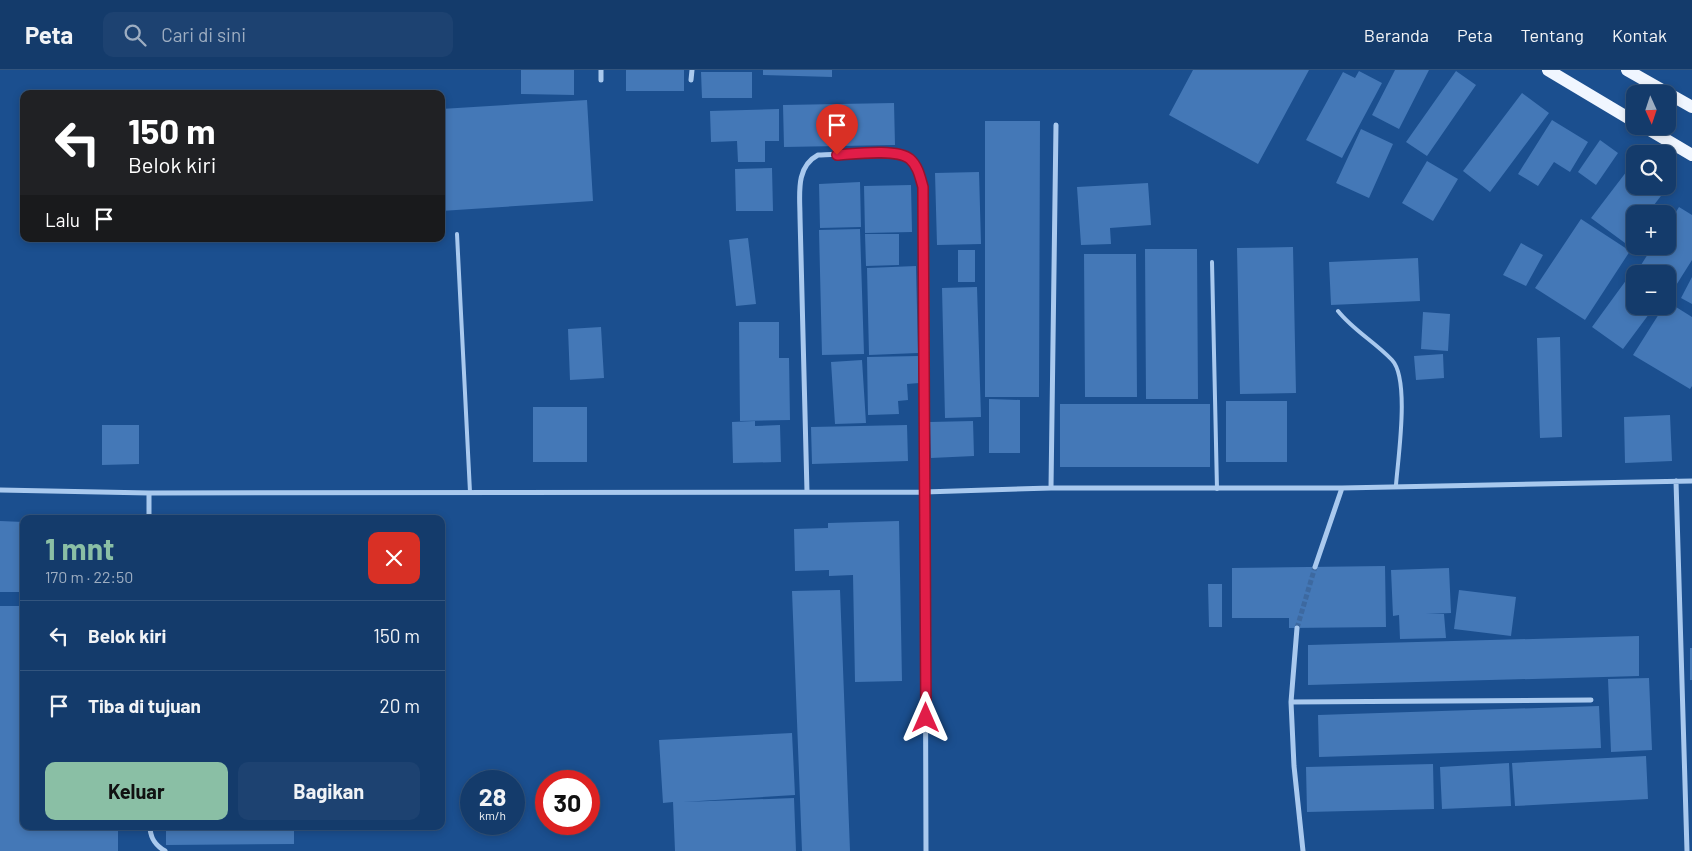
<!DOCTYPE html>
<html lang="id">
<meta charset="utf-8">
<style>
:root{--surface:#143b6b;--page:#1d4271;--text:#f1f3f6;--muted:#9dadc1;--line:#33557e;--accent:#8abfa5}
body{margin:0;font-family:Barlow,sans-serif;background:var(--page);color:var(--text);height:100vh;display:flex;flex-direction:column;font-size:19px;white-space:nowrap}
*{box-sizing:border-box;margin:0}
p{font-size:16px;color:var(--muted)}
.icon{flex:none;width:28px;height:28px;fill:none;stroke:currentColor;stroke-width:2;stroke-linecap:round;stroke-linejoin:round}
.map{position:relative;flex:1;overflow:hidden}
.side{position:absolute;left:20px;top:445px;width:425px;height:315px;display:flex;flex-direction:column;background:var(--surface);border-radius:10px;box-shadow:0 2px 8px #0003,0 0 0 1px var(--line)}
.side>*{flex:none}
.top-card{position:absolute;left:20px;top:20px;width:425px;height:152px;border-radius:10px;box-shadow:0 2px 8px #0003,0 0 0 1px var(--line);background:#202124;color:#fff;overflow:hidden}
.needle{width:32px;rotate:177deg}
.buttons{position:absolute;left:1626px;top:15px;display:grid;gap:10px}
.buttons a{display:grid;place-items:center;width:50px;height:50px;border-radius:10px;background:var(--surface);box-shadow:0 2px 8px #0003,0 0 0 1px var(--line);font-size:25px}
.speed{position:absolute;left:460px;top:700px;display:flex;gap:10px;font-size:25px;font-weight:700;text-align:center}
.speed>*{display:grid;place-content:center;width:65px;height:65px;border-radius:50%;background:var(--surface);box-shadow:0 2px 8px #0003,0 0 0 1px var(--line);line-height:1}
.speed small{font-size:12px;font-weight:400}
.speed .limit{border:8px solid #d22;background:#fff;color:#111}
.pin{position:absolute;display:grid;place-items:center;width:42px;height:42px;color:#fff;margin:-51px -21px;border-radius:50% 50% 50% 0;rotate:-45deg;box-shadow:0 0 5px #0007}
.pin .icon{rotate:45deg}
.me{position:absolute;width:55px;margin:-28px;rotate:0deg;stroke-linejoin:round;filter:drop-shadow(0 0 4px #0008)}
.turn{display:flex;align-items:center;gap:18px;height:105px;padding:0 25px;font-size:22px}
.turn .icon{width:65px;height:65px;stroke-width:2.5}
.turn b{display:block;font-size:35px;line-height:42px}
.then{display:flex;align-items:center;height:48px;padding:0 25px;background:#0003;gap:10px;font-size:19px}
.round{display:grid;place-items:center;flex:none;width:52px;height:52px;border-radius:10px;background:var(--page)}
.headline{display:flex;align-items:center;justify-content:space-between;height:85px;padding:0 25px}
h1{font-size:30px;font-weight:700;line-height:38px;color:var(--accent)}
.primary-button{display:flex;gap:10px;margin-top:auto;padding:10px 25px}
.primary-button a{flex:1;height:58px;border-radius:10px;background:var(--accent);color:#111;font-size:20px;font-weight:700;line-height:58px;text-align:center}
.primary-button a+a{background:var(--page);color:var(--text)}
ul{padding:0;list-style:none}
li{display:flex;align-items:center;gap:15px;height:70px;padding:0 25px;border-top:1px solid var(--line)}
li div{flex:1}
li b{display:block;font-size:19px}
li em{font-style:normal}
header{display:flex;align-items:center;gap:30px;box-sizing:border-box;height:70px;padding:0 25px;background:var(--surface);border-bottom:1px solid var(--line)}
header strong{font-size:24px}
nav{display:flex;gap:28px;margin-inline-start:auto;font-size:18px}
.search{width:350px;height:45px;background:var(--page);display:flex;align-items:center;gap:12px;box-sizing:border-box;padding:0 18px;border-radius:10px;color:var(--muted);font-size:19px}
.map>svg:first-child{display:block}
</style>
<header>
<strong>Peta</strong>
<div class="search"><svg class="icon" aria-label="search" viewBox="0 0 24 24"><circle cx="10" cy="10" r="6"/><path d="M15 15l6 6"/></svg>Cari di sini</div>
<nav><a>Beranda</a><a>Peta</a><a>Tentang</a><a>Kontak</a></nav>
</header>
<div class="map">
<svg width="1692" height="781" viewBox="0 0 1692 781">
<rect width="100%" height="100%" fill="#1b4f8f"/>
<!-- building -->
<path fill="#4478b7" d="M521 0H574V25L521 24Z
M626 0H684V21H626Z
M763 0H832V7L763 5Z
M1193 0H1309L1258 94 1169 45Z
M1395 0H1429L1399 59 1372 45Z
M1359 1 1382 13 1342 88 1306 70 1343 2 1355 8Z
M1456 1 1476 15 1427 86 1406 72Z
M701 2H752V28H702Z
M1522 23 1549 43 1490 122 1463 101Z
M587 30 593 131 441 141V39Z
M894 33 895 75 784 77 783 35Z
M779 39V71H765V92H738L737 71 711 72 710 41Z
M1552 50 1588 72 1570 102 1554 92 1538 116 1518 104Z
M985 51H1040L1039 327H985Z
M1361 59 1393 74 1369 128 1336 113Z
M1600 70 1618 83 1596 115 1578 102Z
M1427 91 1458 109 1433 151 1402 133Z
M1630 97 1635 100V116H1656L1664 122 1647 144H1635V160L1625 173 1591 148Z
M772 98 773 141H736L735 99Z
M979 102 981 174 937 175 935 103Z
M860 112 861 157 820 158 819 114Z
M1148 113 1151 155 1110 158 1111 174 1081 175 1077 117Z
M911 115 912 162 865 163 864 116Z
M1679 137 1692 145V190L1675 217 1668 212V204H1655L1641 195 1653 176H1668V155Z
M1581 149 1630 181 1585 250 1535 218Z
M860 159 864 284 822 285 819 160Z
M865 164H899V195L866 196Z
M748 168 756 234 736 236 729 170Z
M1521 173 1543 185 1526 216 1503 205Z
M1293 177 1296 323 1240 324 1237 178Z
M1145 179H1197L1198 329H1146Z
M958 180H975V212H958Z
M1084 184H1136L1137 327H1085Z
M1418 188 1420 231 1331 235 1329 192Z
M916 196 918 283 869 285 867 198Z
M1692 207V234L1681 228Z
M1627 209 1635 215V236H1655L1623 279 1592 257Z
M977 217 981 347 945 348 942 218Z
M1668 232 1692 247V316L1690 319 1633 285 1664 236H1668Z
M1423 242 1450 244 1448 281 1421 279Z
M739 252H779V288H789L790 350 740 351Z
M601 257 604 308 570 310 568 259Z
M1560 267 1562 367 1540 368 1537 268Z
M1443 284 1444 308 1416 310 1414 286Z
M918 286 919 313 907 314 908 330 898 331 899 344 868 345 867 287Z
M862 290 866 353 835 354 831 292Z
M989 329 1020 330V383H989Z
M1226 331H1287V392H1226Z
M1060 334H1210V397H1060Z
M533 337H587V392H533Z
M1670 345 1672 391 1625 393 1624 347Z
M755 351V356L780 355 781 392 733 393 732 352Z
M973 351 974 386 931 388 930 352Z
M102 355H139V394L102 395Z
M907 355 908 391 812 394 811 357Z
M0 451 24 452V522H0Z
M899 451 902 611 855 612 853 505 829 506V500L795 501 794 459 828 458V453Z
M1385 496 1386 557 1289 558V548H1232V498Z
M1449 498 1451 543 1426 544H1444L1446 568 1400 569 1399 545 1393 546 1391 500Z
M1208 514H1222V557H1209Z
M840 520 850 781H802L792 521Z
M1459 520 1516 527 1511 566 1454 559Z
M0 536H24V756H118V781H0Z
M1639 566V606L1308 615V575Z
M1690 578H1692V610H1690Z
M1649 608 1652 680 1611 682 1608 609Z
M1599 636 1601 678 1319 687 1318 645Z
M792 663 795 725 683 732 794 728 796 781H675L673 732 663 733 659 670Z
M1646 686 1648 729 1515 736 1512 693Z
M1509 693 1511 736 1442 739 1440 697Z
M1433 694 1434 739 1307 742 1306 697Z
M166 756H294V774L166 775Z"/>
<g fill="none" stroke-linecap="round" stroke-linejoin="round">
<!-- minor-tunnel -->
<path stroke="#3d69a0" stroke-width="5" stroke-dasharray="5 2.5" stroke-linecap="butt" d="M1297 558 1315 497"/>
<!-- service -->
<path stroke="#a9c9ee" stroke-width="4" d="M457 164 470 422
M1212 192 1217 419
M1338 241C1353 260 1375 272 1392 290 1410 309 1398 388 1396 415"/>
<!-- minor -->
<path stroke="#a9c9ee" stroke-width="5" d="M601 10V0
M691 10 692 0
M1676 411 1687 781
M1051 418 1056 55
M0 420 149 423 924 422 1051 418H1342L1692 411
M807 422 800 147C800 125 795 97 818 85 837 85 895 77 909 88 923 98 923 120 924 135L926 781
M149 423V449
M1315 497 1342 418
M1297 558 1291 632 1294 696 1303 781
M1291 632 1591 630
M150 756C150 768 155 775 165 781"/>
<!-- primary -->
<path stroke="#f0f6ff" stroke-width="12" d="M1548 0 1635 52
M1627 0 1692 37
M1643 56 1692 85"/>
</g>
<g fill="none" stroke-linecap="round" stroke-linejoin="round">
<!-- route casing -->
<g stroke="#92132f" stroke-width="12">
<path id="route" d="M837 85C853 84 897 78 910 89 918 96 920 107 923 117L926 648"/>
</g>
<!-- route -->
<use href="#route" stroke="#e11d48" stroke-width="9"/>
</g>
</svg>
<div class="buttons">
<a><svg class="needle" viewBox="-14 -14 28 28"><path d="M0-13l5 13h-10z" fill="#e53935"/><path d="M0 13l5-13h-10z" fill="#9dadc1"/></svg></a>
<a><svg class="icon" aria-label="search" viewBox="0 0 24 24"><circle cx="10" cy="10" r="6"/><path d="M15 15l6 6"/></svg></a>
<a>+</a>
<a>−</a>
</div>
<div class="speed"><div>28<small>km/h</small></div><div class="limit">30</div></div>
<div class="pin" style="left:837px;top:85px;background:#d93025"><svg class="icon" aria-label="arrive" viewBox="0 0 24 24"><path d="M6 21V4h12l-3 4 3 4H6"/></svg></div>
<svg class="me" style="left:926px;top:648px" viewBox="-20 -20 40 40"><path d="M0-17L14 15 0 8-14 15z" fill="#e11d48" stroke="#fff" stroke-width="4"/></svg>
<div class="top-card">
<div class="turn"><svg class="icon" aria-label="left" viewBox="0 0 24 24"><path d="M17 20v-9H6M10 6l-5 5 5 5"/></svg><div><b>150 m</b>Belok kiri</div></div>
<div class="then">Lalu<svg class="icon" aria-label="arrive" viewBox="0 0 24 24"><path d="M6 21V4h12l-3 4 3 4H6"/></svg></div>
</div>
<section class="side">
<div class="headline"><div><h1>1 mnt</h1><p>170 m · 22:50</p></div><a class="round" style="background:#d93025;color:#fff"><svg class="icon" aria-label="close" viewBox="0 0 24 24"><path d="M6 6l12 12M18 6L6 18"/></svg></a></div>
<ul>
<li><svg class="icon" aria-label="left" viewBox="0 0 24 24"><path d="M17 20v-9H6M10 6l-5 5 5 5"/></svg><div><b>Belok kiri</b></div><em>150 m</em></li>
<li><svg class="icon" aria-label="arrive" viewBox="0 0 24 24"><path d="M6 21V4h12l-3 4 3 4H6"/></svg><div><b>Tiba di tujuan</b></div><em>20 m</em></li>
</ul>
<div class="primary-button"><a>Keluar</a><a>Bagikan</a></div>
</section>
</div>
